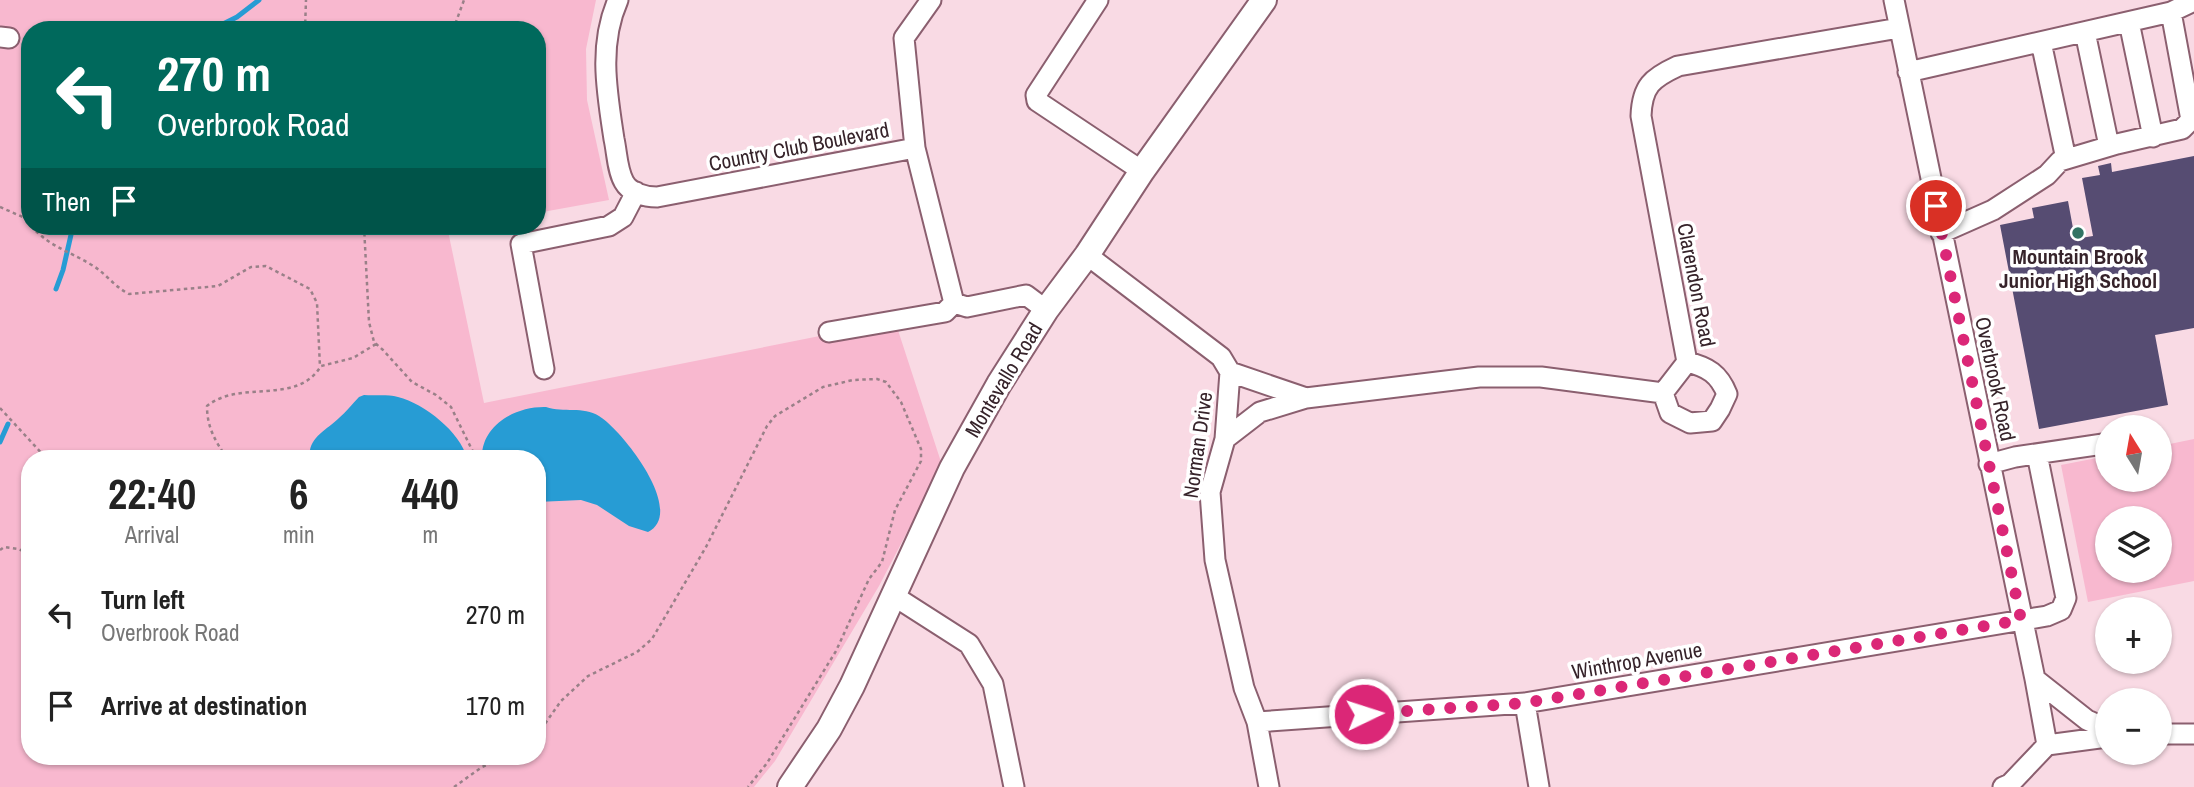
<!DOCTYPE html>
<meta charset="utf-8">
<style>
:root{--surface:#fff;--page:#f2f2f2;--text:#222;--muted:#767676}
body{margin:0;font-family:"Archivo Narrow",sans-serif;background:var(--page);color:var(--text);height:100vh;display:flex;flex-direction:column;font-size:26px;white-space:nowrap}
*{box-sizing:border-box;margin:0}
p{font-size:23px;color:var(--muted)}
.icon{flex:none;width:38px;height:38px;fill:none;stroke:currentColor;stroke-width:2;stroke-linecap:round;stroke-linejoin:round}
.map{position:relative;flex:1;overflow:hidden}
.sheet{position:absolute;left:21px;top:450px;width:525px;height:315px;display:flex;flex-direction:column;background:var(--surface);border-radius:28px;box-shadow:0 2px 5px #0004}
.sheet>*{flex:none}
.banner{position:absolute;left:21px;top:21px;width:525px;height:214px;border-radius:28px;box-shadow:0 2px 5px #0004;background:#00695c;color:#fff;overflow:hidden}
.needle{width:46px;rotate:349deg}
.buttons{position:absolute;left:2095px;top:415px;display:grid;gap:14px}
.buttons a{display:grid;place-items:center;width:77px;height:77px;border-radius:50%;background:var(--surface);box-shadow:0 2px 5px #0004;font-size:35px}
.pin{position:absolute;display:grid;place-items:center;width:60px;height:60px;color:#fff;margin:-30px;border:4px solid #fff;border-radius:50%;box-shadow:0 2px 7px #0007}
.me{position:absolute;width:77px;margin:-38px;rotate:86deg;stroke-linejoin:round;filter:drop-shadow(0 0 5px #0008)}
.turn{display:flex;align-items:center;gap:24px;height:147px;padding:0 21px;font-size:32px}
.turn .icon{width:91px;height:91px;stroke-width:2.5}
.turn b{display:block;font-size:49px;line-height:60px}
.then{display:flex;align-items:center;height:66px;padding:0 21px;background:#0003;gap:14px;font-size:26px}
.eta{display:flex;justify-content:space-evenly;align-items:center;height:119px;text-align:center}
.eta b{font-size:42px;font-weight:800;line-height:49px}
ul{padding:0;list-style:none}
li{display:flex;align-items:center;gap:21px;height:91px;padding:0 21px}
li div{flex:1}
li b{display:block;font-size:26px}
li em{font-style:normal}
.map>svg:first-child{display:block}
</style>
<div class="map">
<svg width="2194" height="787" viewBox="0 0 2194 787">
<rect width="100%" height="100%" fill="#f9dae4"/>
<!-- green -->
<path fill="#f8b8cf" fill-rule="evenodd" d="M0 0H596L586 49 587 100 609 200 537 213V30H30V226H474L448 231 484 403 895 321 942 465 879 586 775 761 754 787H0ZM30 458H537V756H30Z
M2194 439V581L2088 602 2061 465 2107 456V480H2160V446ZM2107 518H2160V570H2107Z"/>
<!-- water -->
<path fill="#279cd4" d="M364 395C375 396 387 394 398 397 425 404 460 432 467 458H310C307 438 327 430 339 418 346 412 352 404 359 397Z
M546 407C564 413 583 406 599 416 622 430 687 512 648 532L629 526 597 505 581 500 537 502V458H482C481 425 516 406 546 407Z"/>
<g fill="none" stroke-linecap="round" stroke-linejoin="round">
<!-- stream -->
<path stroke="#279cd4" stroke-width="5" d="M211 30 237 17 259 0
M56 289 63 270 73 226
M0 442 8 424"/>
</g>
<!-- building -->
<path fill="#564c72" d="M2194 156V328L2155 335 2168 405 2039 429 2000 225 2034 218 2032 208 2068 201 2075 239 2093 236 2082 178 2100 175 2098 166 2111 163 2112 172Z"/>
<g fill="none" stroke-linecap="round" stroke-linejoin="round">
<!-- minor casing -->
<g stroke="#8b5f6f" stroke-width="23">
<path id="minor" d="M618 0C598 45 607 93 614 139 617 152 617 170 624 182 630 193 645 197 657 197L915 148
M931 0 904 38 915 148 954 303 967 307 1026 295 1046 310
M1098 0 1036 95 1037 101 1142 171
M1894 0 2035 679 2087 720 2107 729
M2129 22 2153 137
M2085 32 2109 146
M0 37 9 38
M2041 42 2066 159
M1908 72 2171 12 2194 1
M1941 233 1993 210 2047 175 2060 161 2117 144 2182 129 2191 120 2171 12
M1087 255 1221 357 1230 372 1225 439 1210 492 1215 560 1244 688 1257 722 1269 787
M829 332 945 312 954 303
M544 369 521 244 609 226 623 217 636 192
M1230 372 1306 398 1479 377H1541L1663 393
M1663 393 1687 362 1641 116C1642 86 1652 78 1678 66L1899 28
M1663 393 1670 413 1690 423 1712 421 1720 409 1727 394C1719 374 1708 367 1687 362
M1225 439 1260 412 1306 398
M1989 464 2015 457 2103 444
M894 596 969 644 993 684 1014 787
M2035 679 2047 745
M1525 703 1539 787
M1257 722 1525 703 2047 616 2061 610 2066 598 2037 454
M2160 734H2194
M2003 787 2010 784 2047 745 2107 737"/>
</g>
<!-- major casing -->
<g stroke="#8b5f6f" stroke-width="28">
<path id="major" d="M790 787 829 729 852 686 952 468 999 384 1046 310 1087 255 1142 171 1264 0"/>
</g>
<!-- path -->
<path stroke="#998088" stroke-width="2.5" stroke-dasharray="3.5 3.5" stroke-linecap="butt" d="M305 30 306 0
M453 30 464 0
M0 207 25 218 30 224
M31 226C50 247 67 250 90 264 105 272 113 286 129 294L218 286 251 267 266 266 310 289 317 303 320 367
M364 226 369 322 374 342 383 350 412 382 436 395 451 407 476 458
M0 408 46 458
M227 458C215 441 207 427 207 406 240 379 297 406 321 366L353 358 376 344
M0 550 4 547 18 549 30 554
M537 735 561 701 588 676 637 652 652 639 706 547 767 426 775 416 823 387 853 380 877 379 886 382 901 402 921 449V461L895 510 882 562 869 579 836 651 767 763 748 787
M454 787 482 767 508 756"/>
<!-- minor -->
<use href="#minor" stroke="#fff" stroke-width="19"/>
<!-- major -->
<use href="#major" stroke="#fff" stroke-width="24"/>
</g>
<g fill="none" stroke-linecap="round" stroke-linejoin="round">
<!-- route -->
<path stroke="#db2777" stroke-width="12" stroke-dasharray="0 21.6" d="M1364 714 1525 703 2021 620 1936 206"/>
</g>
<!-- markers -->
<circle fill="#317363" stroke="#fff" stroke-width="2.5" cx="2078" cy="233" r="7"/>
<g text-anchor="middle" stroke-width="7" stroke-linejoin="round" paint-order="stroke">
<!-- street labels -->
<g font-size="21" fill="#36232a" stroke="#fff">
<text transform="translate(799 147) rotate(-11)" y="7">Country Club Boulevard</text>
<text transform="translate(1696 285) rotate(79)" y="7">Clarendon Road</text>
<text transform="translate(1995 379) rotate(78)" y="7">Overbrook Road</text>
<text transform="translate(1004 380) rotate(-59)" y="7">Montevallo Road</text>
<text transform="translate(1198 445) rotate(-82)" y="7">Norman Drive</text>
<text transform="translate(1637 661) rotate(-10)" y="7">Winthrop Avenue</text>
</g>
<!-- poi labels -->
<g font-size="21" font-weight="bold" fill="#36232a" stroke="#fff">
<text x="2078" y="264">Mountain Brook<tspan x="2078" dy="24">Junior High School</tspan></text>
</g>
</g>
</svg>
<div class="buttons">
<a><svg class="needle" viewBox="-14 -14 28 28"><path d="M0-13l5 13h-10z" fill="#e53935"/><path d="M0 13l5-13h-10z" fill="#767676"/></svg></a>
<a><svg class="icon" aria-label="layers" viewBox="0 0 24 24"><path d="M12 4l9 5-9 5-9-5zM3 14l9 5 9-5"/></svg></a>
<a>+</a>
<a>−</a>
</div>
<div class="pin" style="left:1936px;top:206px;background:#d93025"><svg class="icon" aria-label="arrive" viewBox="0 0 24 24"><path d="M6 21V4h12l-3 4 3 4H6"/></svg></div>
<svg class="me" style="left:1364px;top:714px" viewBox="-20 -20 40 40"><circle r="17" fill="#db2777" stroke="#fff" stroke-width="3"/><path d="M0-11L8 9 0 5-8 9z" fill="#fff"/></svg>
<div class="banner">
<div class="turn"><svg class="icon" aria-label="left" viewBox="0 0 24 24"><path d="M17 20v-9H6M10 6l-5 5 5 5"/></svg><div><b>270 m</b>Overbrook Road</div></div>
<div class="then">Then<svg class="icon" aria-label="arrive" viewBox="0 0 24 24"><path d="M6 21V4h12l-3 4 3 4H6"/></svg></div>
</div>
<section class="sheet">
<div class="eta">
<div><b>22:40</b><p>Arrival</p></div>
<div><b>6</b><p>min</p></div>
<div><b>440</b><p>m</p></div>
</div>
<ul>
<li><svg class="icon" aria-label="left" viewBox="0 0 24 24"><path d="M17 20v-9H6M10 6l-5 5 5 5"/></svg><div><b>Turn left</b><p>Overbrook Road</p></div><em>270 m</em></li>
<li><svg class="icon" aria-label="arrive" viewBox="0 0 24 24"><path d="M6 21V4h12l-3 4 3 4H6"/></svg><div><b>Arrive at destination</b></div><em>170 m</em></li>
</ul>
</section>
</div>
